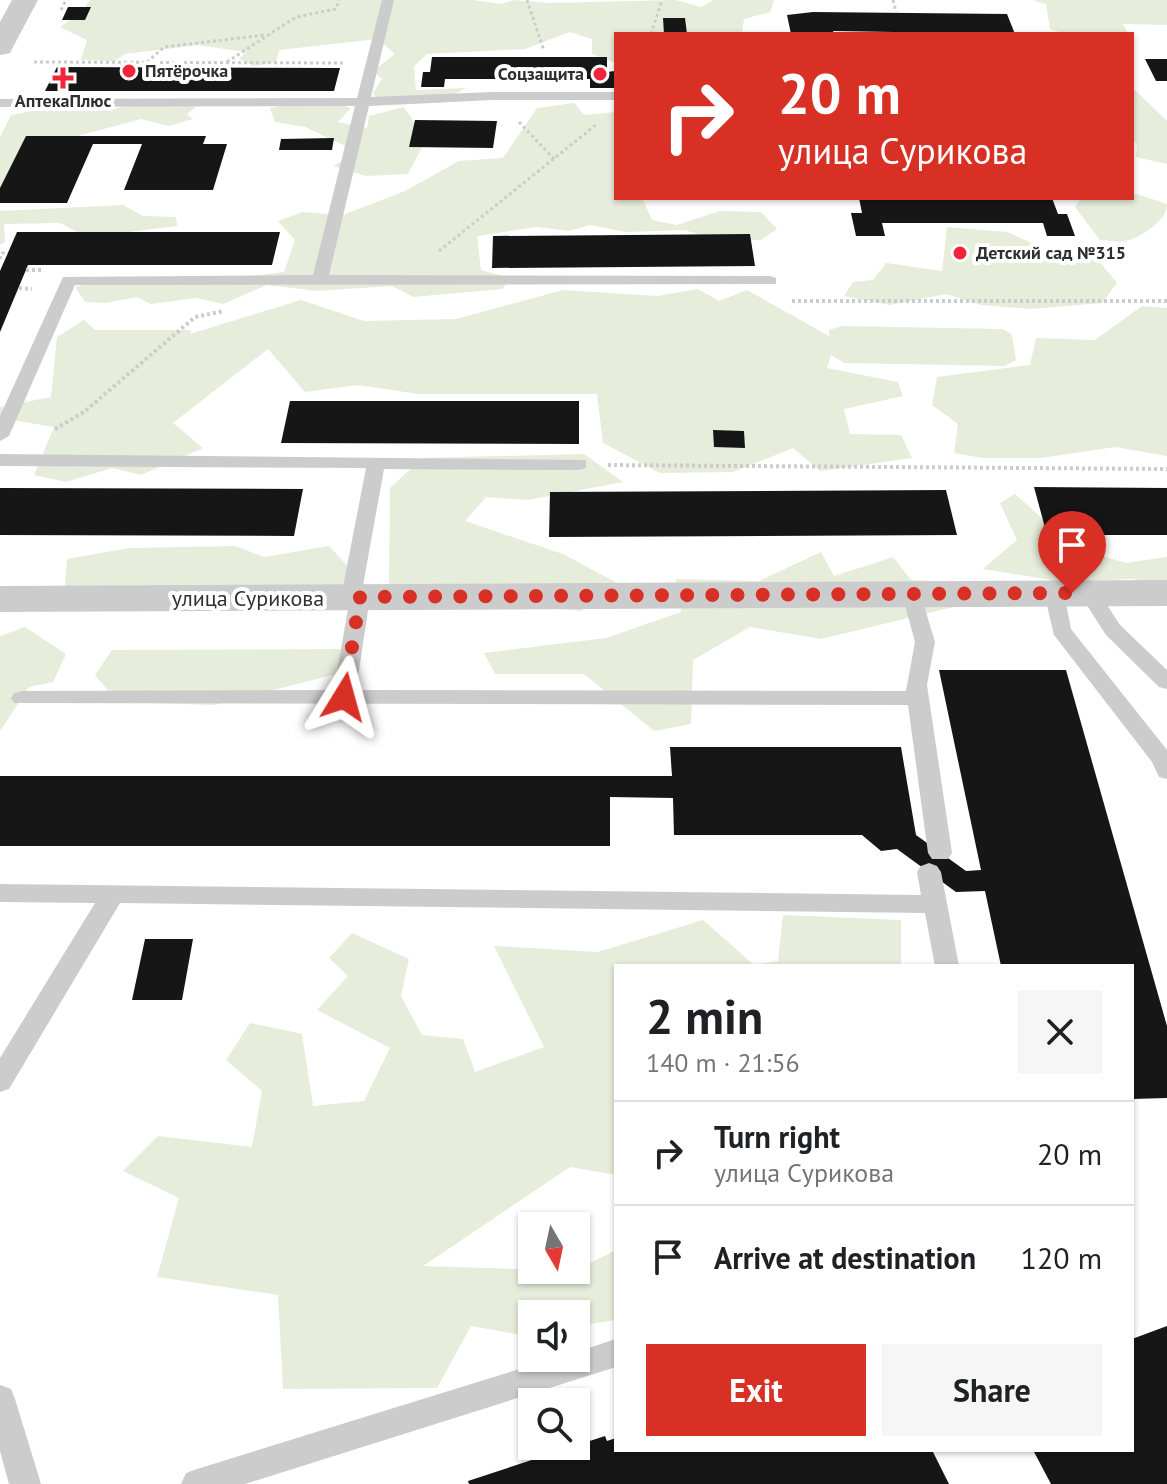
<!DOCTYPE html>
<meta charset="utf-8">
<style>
:root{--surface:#fff;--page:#f6f6f6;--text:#202124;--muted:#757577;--line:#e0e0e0;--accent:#d93025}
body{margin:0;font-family:"PT Sans",sans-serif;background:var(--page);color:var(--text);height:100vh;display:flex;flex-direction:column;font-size:30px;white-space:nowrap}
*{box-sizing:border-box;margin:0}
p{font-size:26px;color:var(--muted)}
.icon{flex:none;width:44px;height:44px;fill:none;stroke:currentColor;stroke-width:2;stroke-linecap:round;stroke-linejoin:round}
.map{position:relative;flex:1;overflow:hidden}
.panel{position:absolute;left:614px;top:964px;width:520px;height:488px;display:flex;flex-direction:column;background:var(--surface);border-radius:0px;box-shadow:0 2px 6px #0004}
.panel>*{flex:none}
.banner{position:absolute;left:614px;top:32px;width:520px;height:168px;border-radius:0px;box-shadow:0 2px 6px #0004;background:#d93025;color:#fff;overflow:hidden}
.needle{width:52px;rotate:171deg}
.fabs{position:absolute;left:518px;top:1212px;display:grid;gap:16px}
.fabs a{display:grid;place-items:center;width:72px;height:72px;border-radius:0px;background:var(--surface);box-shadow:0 2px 6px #0004;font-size:40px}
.pin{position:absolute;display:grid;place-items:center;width:68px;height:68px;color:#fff;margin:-82px -34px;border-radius:50% 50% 50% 0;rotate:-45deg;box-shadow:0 0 8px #0007}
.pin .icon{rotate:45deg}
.me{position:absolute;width:88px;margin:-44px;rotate:8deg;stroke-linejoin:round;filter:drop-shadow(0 0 6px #0008)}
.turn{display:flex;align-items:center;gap:28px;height:168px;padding:0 32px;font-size:36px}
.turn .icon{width:104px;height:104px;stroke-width:2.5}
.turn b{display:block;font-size:56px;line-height:68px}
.round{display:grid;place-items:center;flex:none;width:84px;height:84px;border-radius:0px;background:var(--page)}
.overview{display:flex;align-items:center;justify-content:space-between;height:136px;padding:0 32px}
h1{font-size:48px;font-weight:700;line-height:60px}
.button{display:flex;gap:16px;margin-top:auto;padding:16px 32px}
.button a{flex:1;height:92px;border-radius:0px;background:var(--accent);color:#fff;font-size:32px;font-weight:700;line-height:92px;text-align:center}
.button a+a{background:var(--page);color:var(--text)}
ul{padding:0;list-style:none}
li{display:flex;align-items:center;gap:24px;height:104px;padding:0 32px;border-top:2px solid var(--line)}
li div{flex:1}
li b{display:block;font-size:30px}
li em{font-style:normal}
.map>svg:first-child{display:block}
</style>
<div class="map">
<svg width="1167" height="1484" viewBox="0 0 1167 1484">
<rect width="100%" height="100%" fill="#fff"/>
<!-- green -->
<path fill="#e6eddb" d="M90 0H473L501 4 513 0 549 3 676 0 701 7 713 0H774L770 12 744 19 742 34H616V63L592 54V39L570 32 525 49 427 54 414 66 416 90 466 88 439 103 380 104 373 93 382 79 373 71 395 54 378 39 279 50 276 62 254 66 239 59 246 52 198 45 125 54 115 61 81 60 87 40 60 27 81 13Z
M1033 0H1167V25L1123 24 1128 34H1065L1050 29 1046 4Z
M1135 90 1167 121V164L1136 157 1137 144 1132 140V91Z
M98 97 114 109 150 100 196 107 187 114 193 119 169 126 141 119 29 149 0 188V137L11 115C44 110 65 98 98 97Z
M317 98 351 108 338 122 367 128 369 116 404 107 426 140 408 174 366 176 333 166 358 152 305 127 275 122 270 108Z
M574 103 584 115 616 112V198H642L652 220 677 225 720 211 761 212 777 229 761 240H714L685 230 626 232 590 225 569 231 537 227 477 236 481 270 509 278 503 289 413 297 392 286 317 291 267 285 223 304 196 298 151 304 137 297 105 303 85 302 75 287 119 276 177 285 284 272 295 240 278 221 302 212 343 215 405 191 459 161 503 158 537 108Z
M1137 194 1167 204C1167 220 1142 237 1126 241 1119 243 1108 240 1100 240L1075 207 1081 198 1117 200Z
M123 205 143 216 176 217 177 226 87 237 60 223 4 224 5 242 0 245V211Z
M947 227 1007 232 1050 251 1090 250 1117 283 1102 303 1030 309 981 305 946 294 890 305 844 296 853 282 873 280 886 263 942 271Z
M698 289 719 301 747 290 829 336V330L842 326 1003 329 1012 335 1016 360 1005 366 844 363 831 355 827 368 898 382 903 396 844 409 850 434 901 435 912 458 820 471 793 448 733 472 660 473 603 443 597 394H418L358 385 305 392 268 349 173 423 203 448 141 475 112 468 66 482 34 475 54 427 0 418V407L51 397 57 337 84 320 95 330H191L190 334 301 300 364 321 456 319 563 290 657 296Z
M1142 306 1167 308V456L1115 447 1041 458H983L954 453 958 424 932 405 937 377 1030 365 1036 338 1095 340Z
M584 454 623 482 528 500 486 497 465 521 563 554 619 584 581 611 479 601 389 585 390 488 422 458Z
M1015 494 1075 548 1126 563 1167 557V584L1131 579 1063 582 983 569 1017 540 1000 503Z
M235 546 264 557 329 546 366 586 63 609 67 559 129 548Z
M821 552 834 576 893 557 911 580 977 583 958 606 821 639 750 627 693 660 691 724 654 731 584 674H495L484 653 606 638 681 612 676 579 759 581Z
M25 627 66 654 53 682 29 687 0 731V636Z
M356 649V669L215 705 118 702 95 675 112 650Z
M783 915 901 920V966H616V1175L570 1167 423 1266 575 1271 616 1250V1320L576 1326V1314H532V1332L516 1334 471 1326 437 1388 283 1389 278 1295 157 1277 179 1198 123 1171 158 1136 252 1147 262 1091 226 1060 250 1023 302 1034 313 1106 364 1101 390 1048 317 1010 348 976 329 958 352 933 409 959 401 996 422 1035 463 1039 475 1072 544 1047 494 946 598 952 703 920 754 965 778 961Z"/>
<!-- building -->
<path fill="#161616" d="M68 7H91L85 20H62Z
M813 12 1007 14 1015 34 833 31 834 34H791L787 15Z
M663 18H685L687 34H664Z
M432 57H607V72L615 71 616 88H590V79H445L444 87H421L423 72H430Z
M1145 59H1167V81H1156Z
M57 67 340 68 334 91H45Z
M415 120 497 121 493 148 409 147Z
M26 136H206L203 144H227L213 190H124L142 144H93L67 203H0V188Z
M334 138 332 150H279L281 139Z
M859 198H1052L1058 214H1067L1075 236H1047L1043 223H882L885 236H856L851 213H862Z
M17 232H280L272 265H28L0 332V271Z
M750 234 755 266 492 268 493 236Z
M290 401H579V444L281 443Z
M713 430 744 431 745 448 714 447Z
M1034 487 1167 488V535H1047Z
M0 488 303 489 294 536 0 535Z
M946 490 957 535 549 537 550 492Z
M939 670H1066L1167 1026V1098L1132 1099V966H1001L985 891 956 892 897 849 881 851 862 835H674L673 798 610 797V846H0V776H672L670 747H901L916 835 966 871 981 870Z
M145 939H193L182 1000H132Z
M1167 1326V1484H1051L1033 1450H1132V1339Z
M605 1436 607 1441 616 1438V1450H932L949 1484H469L468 1481Z"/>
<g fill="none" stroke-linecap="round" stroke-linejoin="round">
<!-- path-far1 -->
<path stroke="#ccc" stroke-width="3" stroke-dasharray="3 3" stroke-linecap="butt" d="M527 0 544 51
M893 0 896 12
M61 10 66 0
M651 34 662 0
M34 62 343 63
M147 62 164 47 265 35
M227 62 296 17 336 9 339 0
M519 122 554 159
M439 251 597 124
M0 259 2 253H8"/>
<!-- path -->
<path stroke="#ccc" stroke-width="4" stroke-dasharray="3 3" stroke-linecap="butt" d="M26 270H42
M19 288 32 289
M792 301H1167
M55 429 84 412 195 317 224 311
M608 465 1167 469"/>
<!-- lane -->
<path fill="#ccc" fill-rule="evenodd" d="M382 0H394L371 97 492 92H616V100H492L369 106 329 275 770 276 776 278V284L75 285 9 436 0 441V416L63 277 313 275 355 106 0 107V99L357 98Z
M0 454 586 460V468L579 470 384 469 362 591 370 597 356 690 906 691 915 642 902 594 912 588 919 589 935 642 927 685 952 853 948 859H932L928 853 908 705 14 703 11 698 14 693 22 691 334 690 349 603 341 597 366 468 0 466Z
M1054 587 1064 593 1071 629 1167 750V779L1159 777 1152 762 1054 635 1044 593Z
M1089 587 1096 588 1120 625 1167 670V689L1159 687 1106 635 1079 593Z
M929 863 937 866 941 872 959 966H935L925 913 120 903 9 1089 0 1092V1058L95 903 0 902V884L921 895 917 872 921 866Z
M616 1339V1367L245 1484H181L186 1473 197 1469 555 1358H576V1352Z
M0 1385 11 1389 15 1399 41 1484H9L0 1451Z"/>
<!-- street -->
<path fill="#ccc" fill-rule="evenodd" d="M12 0H38L13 47 10 53 0 55V22Z
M1167 580V606L0 612V586Z"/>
</g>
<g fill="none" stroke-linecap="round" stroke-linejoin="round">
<!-- route -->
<path stroke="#d93025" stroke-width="14" stroke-dasharray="0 25.2" d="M344 697 360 597 1072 593"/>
</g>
<!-- markers -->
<g fill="#f2243b" stroke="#fff" stroke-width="3">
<circle cx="129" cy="71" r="8"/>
<circle cx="600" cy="74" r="8"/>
<path d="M59 66h8v8h8v8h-8v8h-8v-8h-8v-8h8z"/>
<circle cx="960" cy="253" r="8"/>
</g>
<g text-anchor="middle" stroke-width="8" stroke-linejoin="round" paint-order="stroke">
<!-- far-poi labels -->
<g font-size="18" font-weight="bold" fill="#2f2f2f" stroke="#fff" text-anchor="start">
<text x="145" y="77">Пятёрочка</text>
<text x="584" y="80" text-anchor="end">Соцзащита</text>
<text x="63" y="107" text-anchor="middle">АптекаПлюс</text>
<text x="976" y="259">Детский сад №315</text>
</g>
<!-- street labels -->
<g font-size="22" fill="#2f2f2f" stroke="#fff">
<text x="248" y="606">улица Сурикова</text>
</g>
</g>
</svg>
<div class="fabs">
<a><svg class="needle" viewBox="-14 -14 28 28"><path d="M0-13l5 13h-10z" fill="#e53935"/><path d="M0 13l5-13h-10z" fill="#757577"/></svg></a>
<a><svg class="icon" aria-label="sound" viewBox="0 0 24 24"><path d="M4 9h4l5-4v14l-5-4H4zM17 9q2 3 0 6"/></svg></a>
<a><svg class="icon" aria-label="search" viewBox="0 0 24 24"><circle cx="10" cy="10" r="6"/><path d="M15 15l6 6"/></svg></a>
</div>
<div class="pin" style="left:1072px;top:593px;background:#d93025"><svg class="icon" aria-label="arrive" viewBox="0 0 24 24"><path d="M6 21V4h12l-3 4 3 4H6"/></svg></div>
<svg class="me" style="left:344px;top:697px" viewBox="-20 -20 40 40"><path d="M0-17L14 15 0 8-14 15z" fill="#d93025" stroke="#fff" stroke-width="4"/></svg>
<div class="banner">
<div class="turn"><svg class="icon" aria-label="right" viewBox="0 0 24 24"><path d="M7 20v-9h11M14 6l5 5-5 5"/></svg><div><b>20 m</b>улица Сурикова</div></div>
</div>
<section class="panel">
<div class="overview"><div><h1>2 min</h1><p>140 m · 21:56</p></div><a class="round"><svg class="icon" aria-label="close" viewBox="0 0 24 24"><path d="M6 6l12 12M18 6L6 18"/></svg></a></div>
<ul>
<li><svg class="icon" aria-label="right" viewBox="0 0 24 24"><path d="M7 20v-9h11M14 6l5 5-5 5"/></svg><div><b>Turn right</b><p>улица Сурикова</p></div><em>20 m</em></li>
<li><svg class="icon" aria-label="arrive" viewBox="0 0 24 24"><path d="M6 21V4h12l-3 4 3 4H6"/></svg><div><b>Arrive at destination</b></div><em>120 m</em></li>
</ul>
<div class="button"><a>Exit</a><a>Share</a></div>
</section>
</div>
